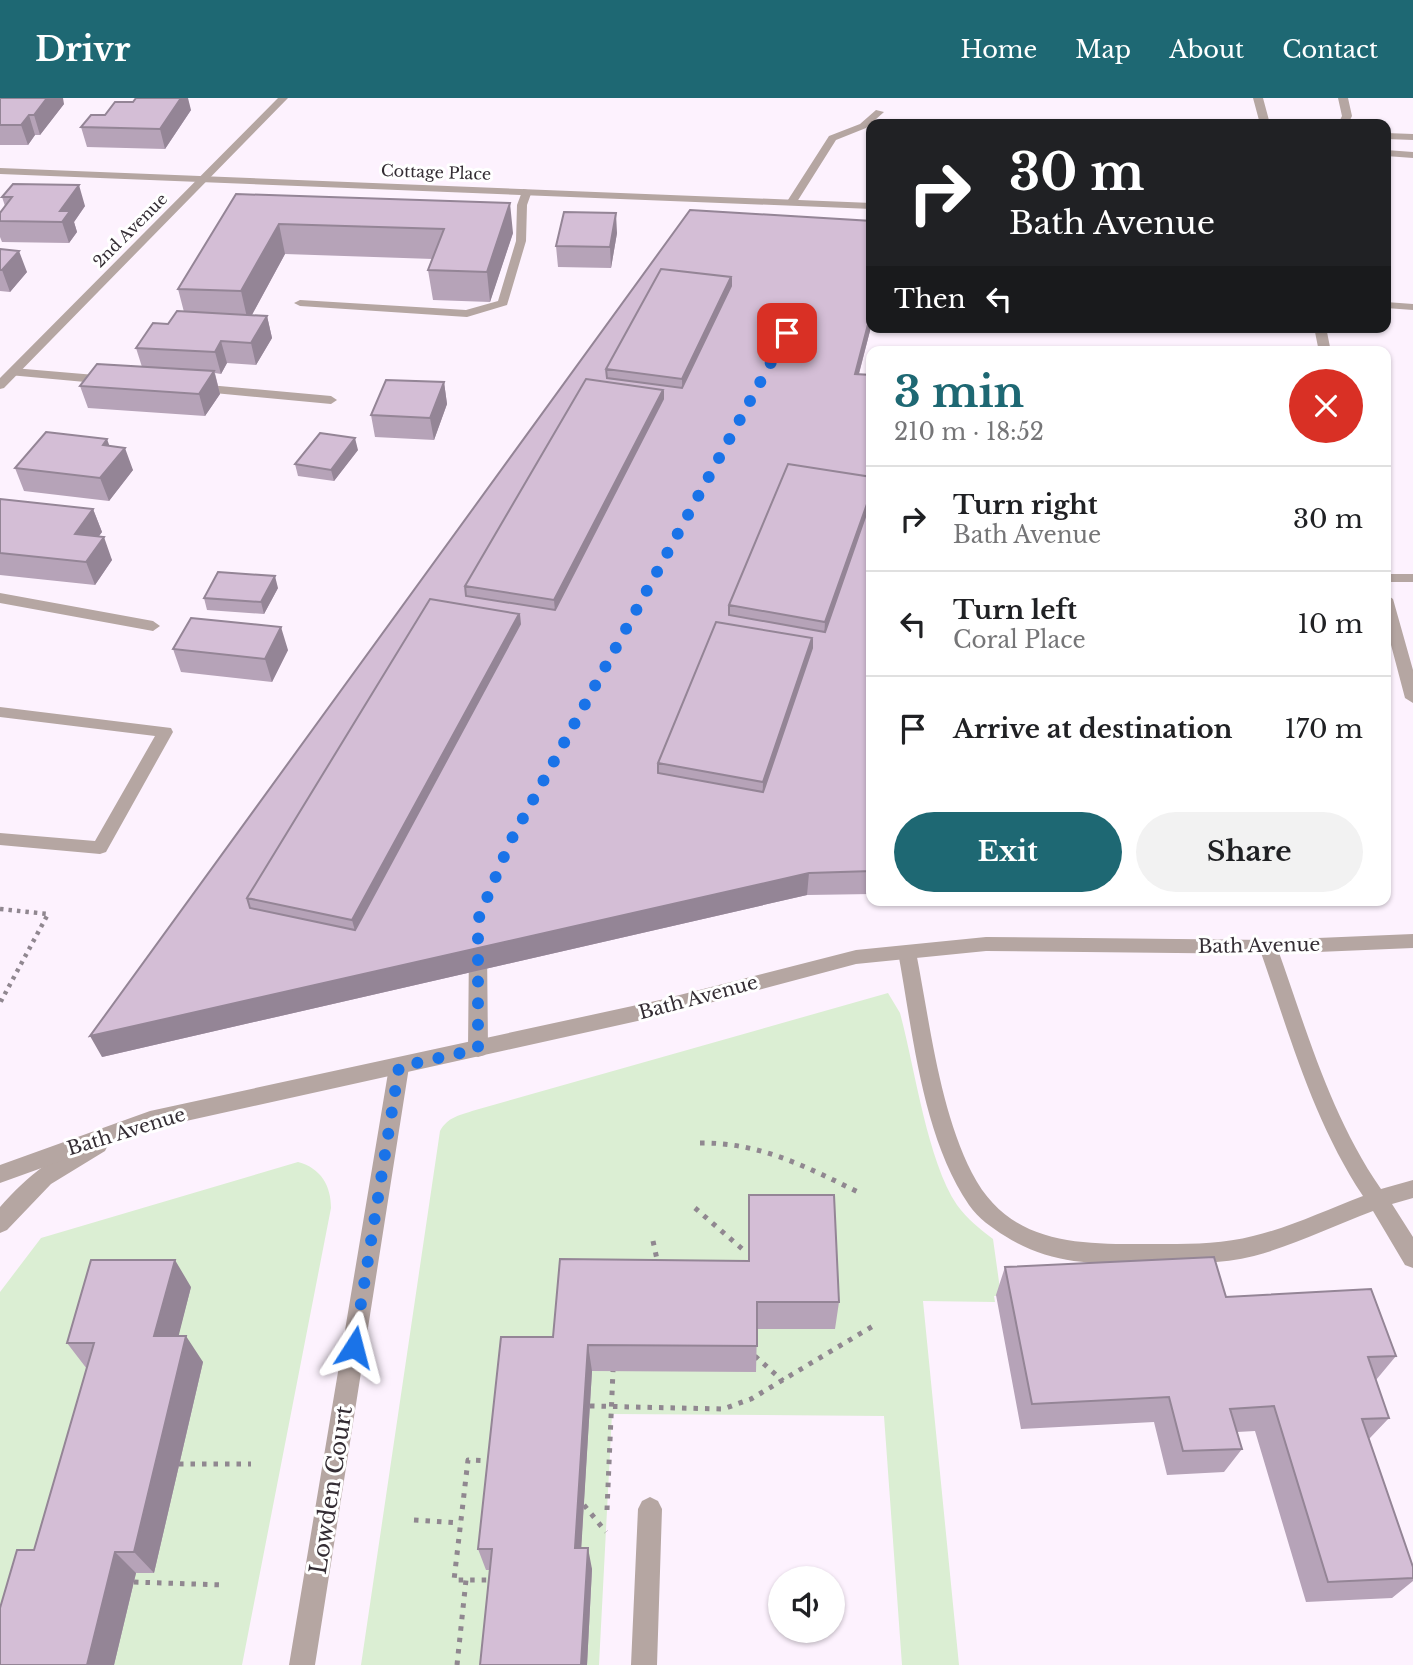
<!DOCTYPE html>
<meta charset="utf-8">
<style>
:root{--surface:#fff;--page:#f2f2f2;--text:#202124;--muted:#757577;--line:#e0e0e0;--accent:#1e6873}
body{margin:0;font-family:"Libre Baskerville",serif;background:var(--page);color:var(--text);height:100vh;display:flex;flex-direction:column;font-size:26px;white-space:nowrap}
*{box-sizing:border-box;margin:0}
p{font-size:23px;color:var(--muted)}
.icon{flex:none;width:38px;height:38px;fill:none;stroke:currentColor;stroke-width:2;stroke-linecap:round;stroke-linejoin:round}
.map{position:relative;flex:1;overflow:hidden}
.details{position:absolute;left:866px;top:248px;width:525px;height:560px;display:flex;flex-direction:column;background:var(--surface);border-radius:14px;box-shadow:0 2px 5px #0004}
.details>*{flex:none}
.top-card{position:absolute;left:866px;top:21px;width:525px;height:214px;border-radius:14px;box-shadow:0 2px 5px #0004;background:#202124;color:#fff;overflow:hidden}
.tools{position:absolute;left:768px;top:1468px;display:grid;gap:14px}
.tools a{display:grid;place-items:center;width:77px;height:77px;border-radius:50%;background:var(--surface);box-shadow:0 2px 5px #0004;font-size:35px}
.pin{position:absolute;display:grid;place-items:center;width:60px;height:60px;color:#fff;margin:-30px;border-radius:14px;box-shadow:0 4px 10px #0006}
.me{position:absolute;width:77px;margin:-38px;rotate:9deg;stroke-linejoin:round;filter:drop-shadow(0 0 5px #0008)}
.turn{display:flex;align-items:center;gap:24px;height:147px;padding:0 28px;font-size:32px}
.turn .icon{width:91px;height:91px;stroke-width:2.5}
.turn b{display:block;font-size:49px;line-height:60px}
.then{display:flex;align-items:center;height:66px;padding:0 28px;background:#0003;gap:14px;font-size:26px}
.round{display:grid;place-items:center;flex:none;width:74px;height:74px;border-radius:37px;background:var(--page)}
.headline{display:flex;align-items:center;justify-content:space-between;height:119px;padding:0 28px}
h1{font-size:42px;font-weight:700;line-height:52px;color:var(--accent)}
.primary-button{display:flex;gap:14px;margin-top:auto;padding:14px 28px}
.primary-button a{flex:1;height:80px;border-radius:42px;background:var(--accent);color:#fff;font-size:28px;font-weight:700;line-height:80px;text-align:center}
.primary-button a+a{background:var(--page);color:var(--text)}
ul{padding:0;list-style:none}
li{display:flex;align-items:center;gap:21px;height:105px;padding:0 28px;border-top:2px solid var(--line)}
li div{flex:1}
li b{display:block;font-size:26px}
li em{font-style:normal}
header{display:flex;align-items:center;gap:42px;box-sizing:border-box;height:98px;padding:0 35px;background:var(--accent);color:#fff}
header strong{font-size:33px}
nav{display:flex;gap:38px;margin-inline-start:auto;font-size:24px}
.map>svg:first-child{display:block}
</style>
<header>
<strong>Drivr</strong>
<nav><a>Home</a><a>Map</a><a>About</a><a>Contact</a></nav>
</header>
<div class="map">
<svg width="1413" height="1567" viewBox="0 0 1413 1567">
<rect width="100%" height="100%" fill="#fdf2fe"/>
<!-- green -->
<path fill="#dbeed3" d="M888 895 900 915C915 970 927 1062 957 1107 967 1121 980 1131 993 1141L1001 1198H994L995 1204 923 1203 959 1567H902L884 1318 612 1316 599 1567H361L440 1033C448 1019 458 1018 472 1013Z
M298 1064C321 1070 331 1088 331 1110L242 1567H0V1194L41 1140Z"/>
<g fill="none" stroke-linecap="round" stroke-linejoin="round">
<!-- path-far1 -->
<path stroke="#908790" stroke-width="4.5" stroke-dasharray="3.5 5" stroke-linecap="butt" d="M0 811 48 816 0 905"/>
<!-- path -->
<path stroke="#908790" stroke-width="5" stroke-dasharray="4.5 7" stroke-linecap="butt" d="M700 1045C760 1044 809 1070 862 1096
M695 1110 747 1155
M653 1143 658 1166
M755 1258 783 1283
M590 1308 723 1311 751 1301 873 1228
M492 1363 468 1362 454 1482H494
M179 1366H251
M584 1407 606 1434
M607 1412 613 1273
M414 1422 460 1425
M134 1484 225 1487
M457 1567 466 1482"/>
<!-- service -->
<path fill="#b5a6a2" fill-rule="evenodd" d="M1338 0H1348L1352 18 1348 26H1338L1342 18Z
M876 12 884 14 866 30 836 42 795 107H787L786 105 829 38 860 26Z
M1386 35 1413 36V42L1386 41Z
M1386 52 1413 54V60L1386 58Z
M523 91 532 93 527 107 526 143 507 207 467 219 300 208 294 205 300 202 466 212 498 203 516 143 517 107Z
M13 270 107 278 113 282 107 286 9 277 7 274Z
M197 286 331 298 337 302 331 306 193 293V287Z
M0 495 153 523 160 528 153 533 0 505Z
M0 609 171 630 173 634 106 754 100 756 0 747V735L95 743 155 638 0 619Z
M1268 842 1274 844 1277 849C1307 933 1330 1017 1381 1091L1413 1082V1100L1392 1106 1413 1139V1170L1405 1167 1373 1113C1333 1128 1295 1147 1254 1158 1221 1166 1187 1166 1153 1166 1100 1166 1052 1168 1005 1138 992 1130 978 1120 969 1107 922 1038 913 935 898 854L901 849H913L916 854C930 925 939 1010 972 1075 1009 1147 1078 1146 1147 1146 1182 1146 1219 1147 1253 1138 1291 1129 1326 1112 1363 1098 1312 1021 1289 934 1259 849L1262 844Z
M98 1038 105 1041 108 1047 105 1053 51 1086 7 1132 0 1135V1109C26 1079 60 1052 98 1038Z
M650 1399 658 1403 662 1411 657 1567H631L638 1411 642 1403Z"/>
<!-- minor -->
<path fill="#b5a6a2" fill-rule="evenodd" d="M1253 0H1263L1270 26H1260Z
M0 70 872 105V111L0 76Z
M1386 204 1413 206V212L1386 210Z
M1314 229H1326L1331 254H1319Z
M1386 476H1413V484H1386Z
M1386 496 1393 501 1413 572V605L1405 600 1386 528Z
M478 842 484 844 487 849 488 951 485 957 478 959 471 957 468 951 469 849 472 844Z
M399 961 406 963 409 969 315 1567H289L389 969 392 963Z"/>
<!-- tertiary -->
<path fill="#b5a6a2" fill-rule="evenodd" d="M278 0H288L4 290 0 291V280Z
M1413 836V850L1268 856 986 853 856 866 660 918 150 1031 0 1085V1067L150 1013 660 902 856 852 986 839 1268 842Z"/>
</g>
<!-- wall -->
<path fill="#b6a3b8" d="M0 0 64 6 40 37H35L28 47H0Z
M133 4 191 12 165 51 87 49 81 29Z
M13 86 85 108 74 124 77 134 69 145 2 144 0 139V115L5 108 2 99Z
M236 96 513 135 490 204 433 202 428 172 433 161 285 156 252 217 267 218 272 240 256 267 227 265 221 276 215 275 220 296 205 318 88 310 80 288 142 269 136 250 184 214 178 191Z
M690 112 872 123V225L859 276 872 277V796L807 797 102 959Z
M617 135 611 170 558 169 556 148Z
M0 151 27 174 10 194 0 193Z
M444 284 447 306 434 342 375 339 371 317Z
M110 348 133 372 109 403 24 393 15 370Z
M358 352 334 383 298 378 295 366Z
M0 401 93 411 102 434 98 439 112 462 95 487 0 477Z
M278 490 264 516 207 512 204 500Z
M173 551 288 552 272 584 181 574Z
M749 1097 839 1204 835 1231H757L756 1274 592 1273 581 1450 592 1471 587 1567H480L490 1472H486L478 1451 553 1239 748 1163Z
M1005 1169 1226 1199 1396 1258 1376 1282 1389 1320 1369 1341 1413 1469V1483L1392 1500 1306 1504 1255 1333 1237 1334 1242 1351 1224 1374 1167 1377 1154 1324 1021 1331 996 1197Z
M191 1189 178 1238 203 1264 154 1475H136L114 1567H0L87 1271 67 1245Z"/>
<!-- shaded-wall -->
<path fill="#948596" d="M47 0H63L64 6 40 37 34 17Z
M181 0H188L191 12 165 51 160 31Z
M29 17 35 37 28 47 21 27Z
M79 87 85 108 74 124 77 134 69 145 62 124 60 113Z
M510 105 513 135 490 204 487 174Z
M616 115 617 135 611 170 610 149Z
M279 126 285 156 248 224 241 193Z
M19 153 27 174 10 194 2 172Z
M731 179 730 210 683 313 682 281Z
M872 211V225L853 298 855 276Z
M267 218 272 240 256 267 251 245Z
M221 243 227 265 221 276 215 254Z
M214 273 220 296 205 318 199 296Z
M444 284 447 306 434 342 430 320Z
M663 292 664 324 557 535 554 502Z
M355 340 358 352 334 383 331 372Z
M107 341 115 363 125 350 133 372 109 403 100 380 103 347Z
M872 392V416L823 557 825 524Z
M93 411 102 434 84 459 75 436Z
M104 439 112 462 95 487 86 464Z
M275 478 278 490 264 516 261 504Z
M519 516 523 549 361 854 352 822Z
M281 529 288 552 272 584 265 561Z
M812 540 810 573 762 717 763 684Z
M809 775 807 797 102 959 90 938Z
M175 1162 191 1189 172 1264 154 1238Z
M186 1238 203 1264 154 1475 134 1454Z
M588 1247 592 1273 580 1471 575 1450Z
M588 1450 592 1471 587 1567H581Z
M115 1454 136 1475 114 1567H87Z"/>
<!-- building -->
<path fill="#d4bed6" stroke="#948596" stroke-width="2" fill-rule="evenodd" d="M0 0H47L34 17H29L21 27H0Z
M136 0H181L160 31 81 29 91 17H105L115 4H133Z
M13 86 79 87 60 113H70L62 124 0 123V115L12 99H2Z
M236 96 510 105 487 174 428 172 444 131 279 126 241 193 178 191Z
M690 112 872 123V211L855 276 872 277V379L788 366 729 507V517L825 534 872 399V773L809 775 90 938ZM661 171 731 179V188L682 290 607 280 606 271ZM586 281 663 292V301L555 512 466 498 465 488ZM430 501 519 516 520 526 355 832 250 810 247 800ZM716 524 812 540V550L763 694 658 675V665Z
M564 114 616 115 610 149 556 148Z
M0 151 19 153 2 172H0Z
M661 171 731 179 682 281 606 271Z
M177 213 267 218 251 245 221 243 215 254 136 250 153 225 168 226Z
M97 266 214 273 199 296 80 288Z
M586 281 663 292 554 502 465 488Z
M386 282 444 284 430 320 371 317Z
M46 334 107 341 103 347 125 350 100 380 15 370Z
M320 335 355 340 331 372 295 366Z
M788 366 872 379V392L825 524 729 507Z
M0 401 93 411 75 436 104 439 86 464 0 455Z
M218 474 275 478 261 504 204 500Z
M430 501 519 516 352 822 247 800Z
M191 520 281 529 265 561 173 551Z
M716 524 812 540 763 684 658 665Z
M749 1097H834L839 1204H757V1248L588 1247 575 1450H588L581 1567H480L492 1451H478L501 1239H553L560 1161 749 1163Z
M1214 1159 1226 1199 1371 1191 1396 1258 1368 1259 1389 1320 1362 1321 1413 1469V1480L1328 1484 1274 1308 1230 1311 1242 1351 1183 1353 1169 1299 1032 1306 1005 1169Z
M91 1162H175L154 1238H186L134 1454H115L87 1567H0V1510L17 1452H34L94 1245H67Z"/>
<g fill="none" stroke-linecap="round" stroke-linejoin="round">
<!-- route -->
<path stroke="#1a73e8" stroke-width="12" stroke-dasharray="0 21.6" d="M354 1249 399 969 478 951V822L510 744 787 235"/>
</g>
<g text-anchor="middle" stroke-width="6" stroke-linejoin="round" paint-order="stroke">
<!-- far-street labels -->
<g font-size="16" fill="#342d34" stroke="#fff">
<text transform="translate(436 74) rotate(2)" y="6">Cottage Place</text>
<text transform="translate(130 132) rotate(-45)" y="6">2nd Avenue</text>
</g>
<!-- street labels -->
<g font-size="19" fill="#342d34" stroke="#fff">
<text transform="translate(1259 847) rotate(-1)" y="7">Bath Avenue</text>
<text transform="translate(698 899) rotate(-15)" y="7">Bath Avenue</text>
<text transform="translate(126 1033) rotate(-17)" y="7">Bath Avenue</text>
</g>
<!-- near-street labels -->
<g font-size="23" fill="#342d34" stroke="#fff">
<text transform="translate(331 1392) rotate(-81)" y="8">Lowden Court</text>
</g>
</g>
</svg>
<div class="tools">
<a><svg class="icon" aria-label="sound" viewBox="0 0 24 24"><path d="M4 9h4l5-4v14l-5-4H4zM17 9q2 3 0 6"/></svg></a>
</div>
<div class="pin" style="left:787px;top:235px;background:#d93025"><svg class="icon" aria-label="arrive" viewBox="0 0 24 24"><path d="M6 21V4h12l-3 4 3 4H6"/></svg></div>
<svg class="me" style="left:354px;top:1249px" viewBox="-20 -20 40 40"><path d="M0-17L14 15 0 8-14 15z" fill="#1a73e8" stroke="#fff" stroke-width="4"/></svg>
<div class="top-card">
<div class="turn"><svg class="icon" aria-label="right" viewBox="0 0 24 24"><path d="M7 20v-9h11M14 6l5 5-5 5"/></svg><div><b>30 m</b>Bath Avenue</div></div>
<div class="then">Then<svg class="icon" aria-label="left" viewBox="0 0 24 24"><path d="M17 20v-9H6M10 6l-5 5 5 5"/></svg></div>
</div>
<section class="details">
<div class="headline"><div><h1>3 min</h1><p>210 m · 18:52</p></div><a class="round" style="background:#d93025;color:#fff"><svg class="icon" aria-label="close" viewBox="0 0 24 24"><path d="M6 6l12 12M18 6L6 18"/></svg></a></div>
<ul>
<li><svg class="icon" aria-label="right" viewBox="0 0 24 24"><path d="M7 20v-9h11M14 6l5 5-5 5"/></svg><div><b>Turn right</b><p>Bath Avenue</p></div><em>30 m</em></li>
<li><svg class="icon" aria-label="left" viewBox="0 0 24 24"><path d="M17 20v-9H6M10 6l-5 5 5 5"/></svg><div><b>Turn left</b><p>Coral Place</p></div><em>10 m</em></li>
<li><svg class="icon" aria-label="arrive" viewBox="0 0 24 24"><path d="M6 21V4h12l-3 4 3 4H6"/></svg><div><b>Arrive at destination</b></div><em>170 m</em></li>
</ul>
<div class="primary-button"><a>Exit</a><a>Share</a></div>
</section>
</div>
